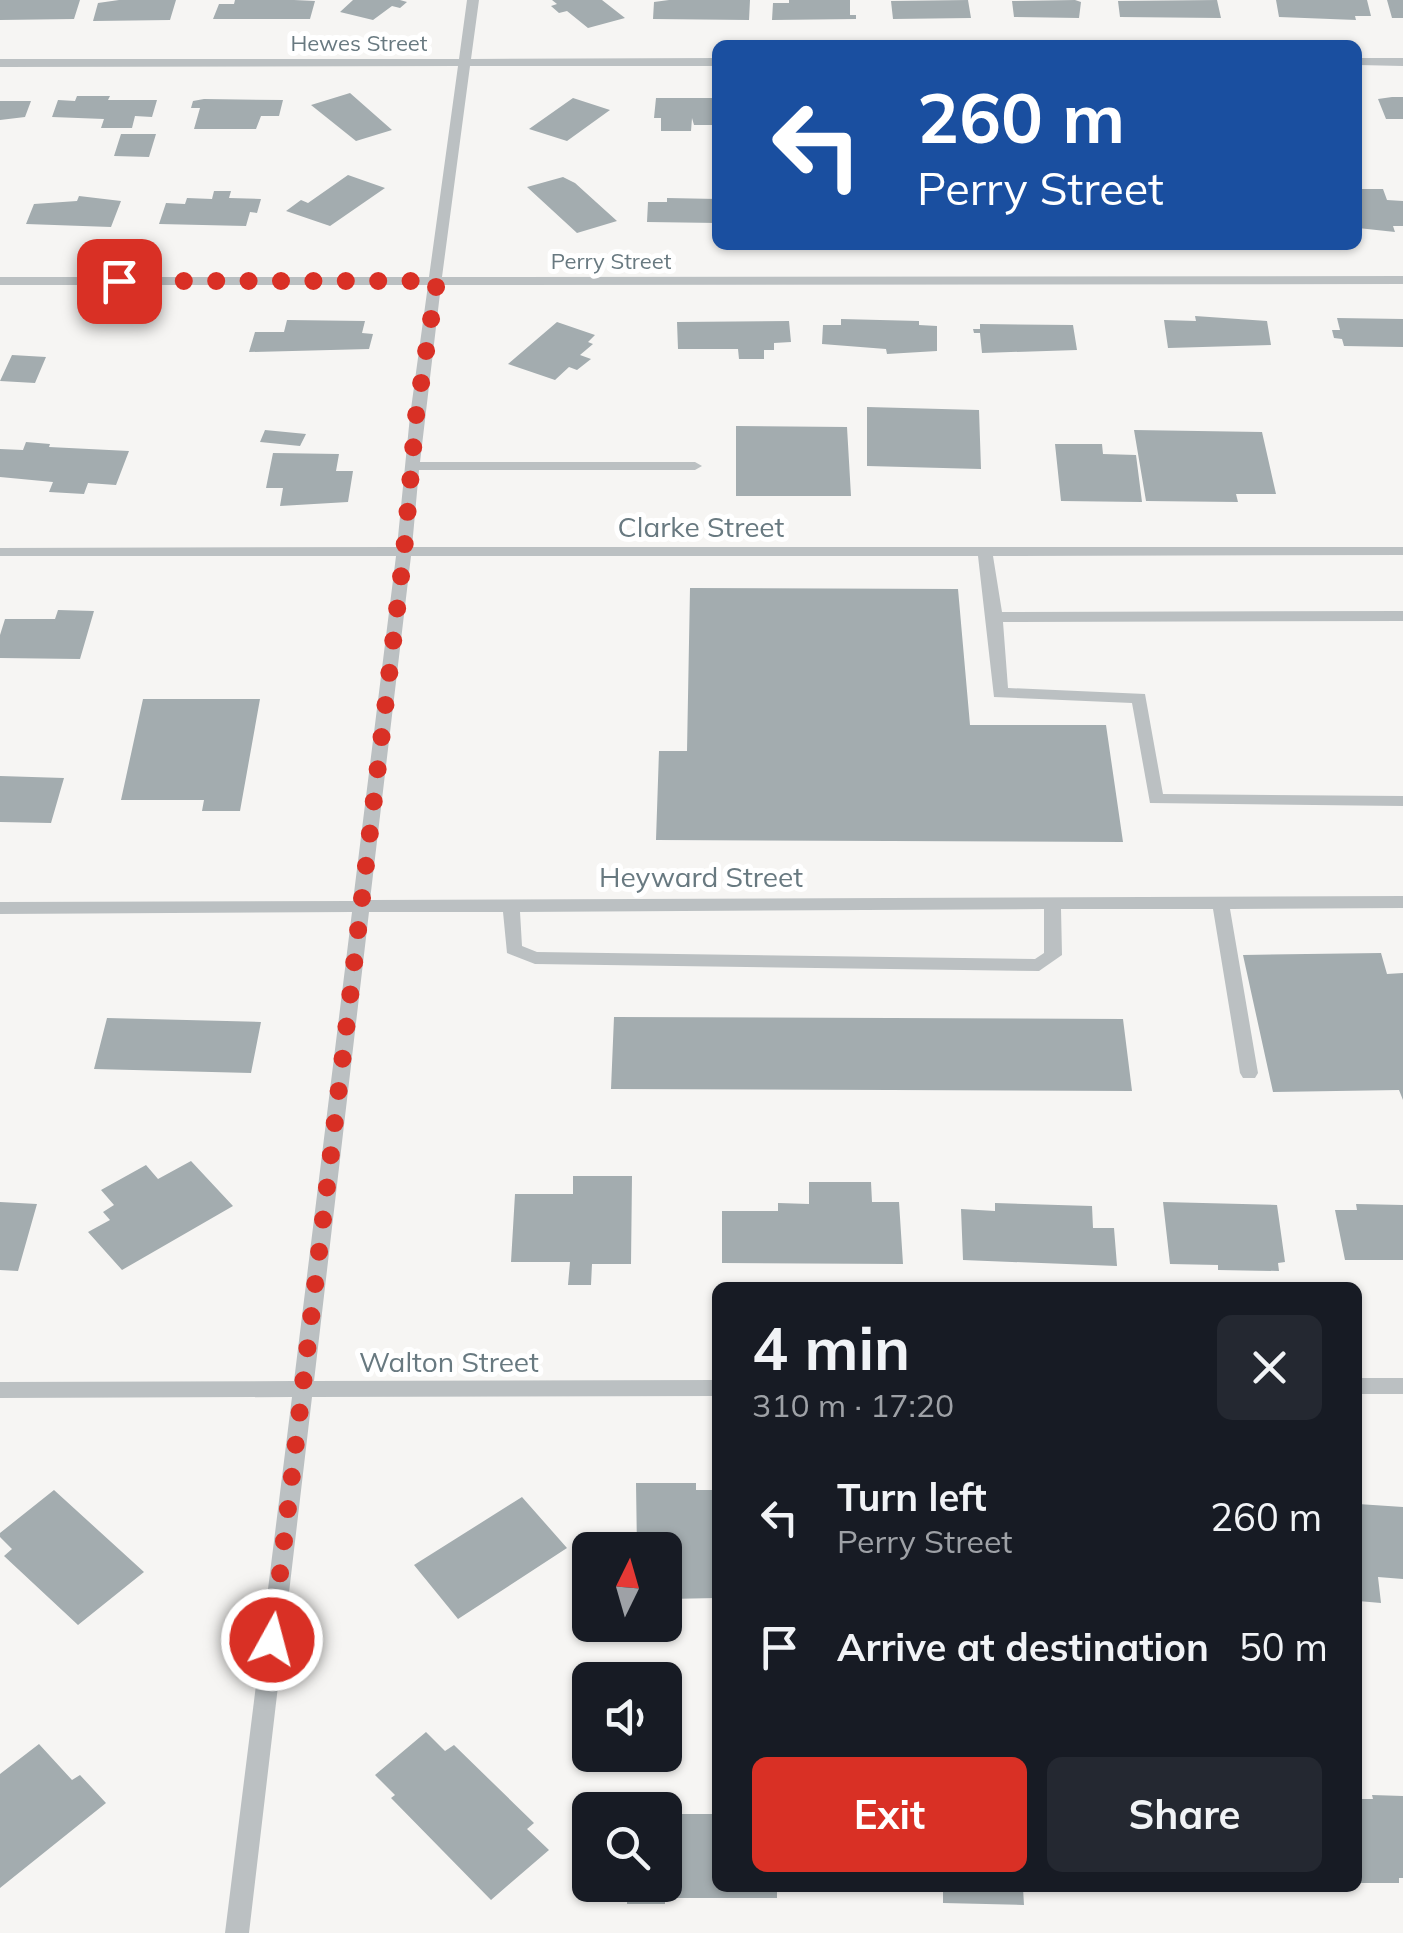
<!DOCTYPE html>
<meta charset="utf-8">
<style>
:root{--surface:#171b24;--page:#242831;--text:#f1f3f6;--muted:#9ea1a6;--accent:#d93025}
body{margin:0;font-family:Mulish,sans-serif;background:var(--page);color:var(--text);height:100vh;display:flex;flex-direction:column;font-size:38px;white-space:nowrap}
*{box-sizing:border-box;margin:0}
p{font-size:32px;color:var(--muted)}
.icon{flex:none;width:55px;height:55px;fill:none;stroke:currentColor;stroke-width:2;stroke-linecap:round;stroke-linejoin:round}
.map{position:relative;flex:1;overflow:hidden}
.panel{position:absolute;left:712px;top:1282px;width:650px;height:610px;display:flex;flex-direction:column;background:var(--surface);border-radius:15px;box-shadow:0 2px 8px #0004}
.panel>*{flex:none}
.top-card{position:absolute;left:712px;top:40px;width:650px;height:210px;border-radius:15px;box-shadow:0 2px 8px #0004;background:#1a4fa0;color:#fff;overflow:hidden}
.needle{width:65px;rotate:5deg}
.controls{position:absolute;left:572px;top:1532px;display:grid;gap:20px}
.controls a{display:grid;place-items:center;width:110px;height:110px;border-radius:15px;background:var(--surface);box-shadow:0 2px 8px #0004;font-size:50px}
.pin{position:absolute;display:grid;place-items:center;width:85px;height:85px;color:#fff;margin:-42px;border-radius:20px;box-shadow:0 5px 15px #0006}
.me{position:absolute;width:110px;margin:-55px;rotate:7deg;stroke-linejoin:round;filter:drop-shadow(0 0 8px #0008)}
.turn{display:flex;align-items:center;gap:35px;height:210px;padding:0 40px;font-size:45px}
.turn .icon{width:130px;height:130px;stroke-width:2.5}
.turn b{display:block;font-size:70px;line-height:85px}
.round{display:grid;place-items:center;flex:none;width:105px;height:105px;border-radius:15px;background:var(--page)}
.headline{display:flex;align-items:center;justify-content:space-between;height:170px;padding:0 40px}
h1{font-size:60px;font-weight:700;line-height:75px}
.cta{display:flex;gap:20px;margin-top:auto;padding:20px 40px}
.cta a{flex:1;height:115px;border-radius:15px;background:var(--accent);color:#fff;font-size:40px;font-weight:700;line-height:115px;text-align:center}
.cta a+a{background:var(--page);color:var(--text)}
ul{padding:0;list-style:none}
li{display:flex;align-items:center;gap:30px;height:130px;padding:0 40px}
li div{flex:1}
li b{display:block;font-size:38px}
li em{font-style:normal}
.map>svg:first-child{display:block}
</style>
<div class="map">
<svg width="1403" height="1933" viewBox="0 0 1403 1933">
<rect width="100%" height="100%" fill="#f6f5f3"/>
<!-- building -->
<path fill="#a3acaf" d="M0 0H80L74 19 0 20Z
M119 0H176L170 20 93 21 98 3Z
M235 0H294L315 1 310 19H213L219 4H234Z
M353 0H400L407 2 400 8 392 6 373 20 340 12Z
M552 0H602L625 18 588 28 567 11 559 13 551 6 557 4Z
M669 0H750L749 20 653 19 654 2Z
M789 0H850V15H856V19L772 20 773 3H789Z
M968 0 971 18 893 19 891 1Z
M1075 0 1081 2 1079 18 1014 17 1012 1Z
M1217 0 1221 18 1120 17 1118 1Z
M1276 0H1367L1371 16H1355L1356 20 1279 17Z
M1387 0H1403V18H1392Z
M350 93 392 130 356 141 311 105Z
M77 96H110L108 100H157L152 117 135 116 132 128H101L104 119 52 117 58 100 75 101Z
M1392 97H1403V119H1386L1378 99Z
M573 98 610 110 567 141 529 129Z
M656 98H718V125H694L692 118 691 131H661V118H654Z
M204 99 283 100 279 116H261L256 129H194L200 108H191L193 101Z
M0 101H31L25 117 0 120Z
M121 134H156L149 157 114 156Z
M348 175 385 188 330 226 286 211 301 200 308 203Z
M563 177 575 183 617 221 577 233 527 187Z
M1358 189H1383L1387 200 1403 201V226H1393L1395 232 1358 228Z
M214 191H231L229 198 261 199 257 213 250 212 246 226 159 224 166 203 185 204 187 198 212 199Z
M79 196 121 201 111 227 26 224 34 204 77 201Z
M667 198 718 199V223L647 222 648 202H667Z
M1195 316 1267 321 1271 345 1168 348 1164 320 1196 321Z
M1337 318 1403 319V347L1344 346 1342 339 1334 338 1332 330H1340Z
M841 319 919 321V325L937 326V351L887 354 886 349 822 344 823 325H841Z
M287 320 365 321 362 333 373 334 369 349 249 352 255 332H284Z
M789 321 791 342 774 343V350H764V359H739L738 349H678L677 322Z
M557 322 595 335 588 342 593 344 580 355 591 359 577 370 569 367 555 380 508 364Z
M980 324 1073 325 1077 350 982 353 980 333H974L973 329H980Z
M12 355 46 357 35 383 0 381Z
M867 407 979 410 981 469 867 466Z
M736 426 847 427 851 496H736Z
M265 430 306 434 300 446 260 442Z
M1134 430 1262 432 1276 494H1236L1238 502 1146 501Z
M26 442 50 444 49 447 129 451 116 485 88 483 84 494 49 492 53 482 0 477V449L23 450Z
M1055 444H1102L1103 454 1136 455 1142 502 1061 501Z
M273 453 339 454 336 471H353L348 502 280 506 283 488H266Z
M690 588 958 589 970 725H1106L1123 842 656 840 659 751H687Z
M58 610 94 611 80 659 0 658V635L5 619H55Z
M143 699H260L240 811H202L204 800H121Z
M0 776 64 778 51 823 0 822Z
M1381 953 1387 974 1403 973V1100L1399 1090 1273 1092 1243 955Z
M614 1017 1123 1019 1132 1091 611 1089Z
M107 1018 261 1022 251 1073 94 1069Z
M191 1161 233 1206 122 1270 88 1232 110 1220 103 1212 114 1205 101 1190 146 1165 158 1179Z
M573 1176H632L631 1264H592L591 1285H568L570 1262H511L515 1194H573Z
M809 1182H871L872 1202H899L903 1264 722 1263V1211H778V1203L809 1204Z
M0 1202 37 1204 18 1271 0 1270Z
M1163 1202 1277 1205 1285 1262 1278 1263 1279 1271 1218 1270V1265L1170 1264Z
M995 1203 1092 1206 1093 1228H1114L1117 1266 963 1260 961 1209 995 1211Z
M1356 1204 1403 1205V1260H1345L1335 1210H1357Z
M636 1483H696V1490H718L717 1598 668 1599 665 1550H637Z
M54 1490 144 1572 78 1625 4 1556 12 1549 0 1537V1533Z
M522 1497 567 1548 458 1619 414 1565Z
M1358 1504 1403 1507V1579L1378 1577 1381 1603 1358 1601Z
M426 1732 445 1751 454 1745 534 1823 527 1829 549 1850 491 1900 391 1798 395 1795 375 1775Z
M39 1744 72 1780 80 1775 106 1803 0 1888V1774Z
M1372 1795 1403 1796V1878H1399V1883H1358V1799H1373Z
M665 1814H718V1888H777V1898H665V1904H627V1885H665Z
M936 1888H1023L1024 1905 943 1903V1891Z"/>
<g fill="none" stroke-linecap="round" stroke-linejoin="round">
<!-- minor -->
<path fill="#bbc0c2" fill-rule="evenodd" d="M467 0H479L471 59 718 58V66H470L442 277 1403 276V284L441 285 420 462H695L702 466 695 470H419L412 547H1403V555L993 556 1002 612 1403 611V621L1003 622 1008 688 1145 694 1163 794 1403 796V806L1150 803 1132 703 994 697 978 556H411L370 900 1403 896V908L1230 909 1258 1073 1255 1078H1243L1240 1073 1213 909H1061L1062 955 1039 971 535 964 507 953 503 912H369L314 1381 718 1380V1396L312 1397 249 1933H225L292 1397 0 1398V1382L294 1381 352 912 0 914V902L353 901 396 556H0V548L397 547 410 416 428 285H0V277H429L458 66 0 67V59H459ZM1044 909V953L1035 959 537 952 522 946 520 912Z
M1403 58V66L1358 65V58Z
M1358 1378H1403V1394H1358Z"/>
</g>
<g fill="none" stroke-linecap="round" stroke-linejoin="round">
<!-- route -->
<path stroke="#d93025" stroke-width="18" stroke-dasharray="0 32.4" d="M119 281H437L416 416 404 552 272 1640"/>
</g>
<g text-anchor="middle" stroke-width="10" stroke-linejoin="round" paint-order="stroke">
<!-- far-street labels -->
<g font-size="22" fill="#687980" stroke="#fff">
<text x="359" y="51">Hewes Street</text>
<text x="611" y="269">Perry Street</text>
</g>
<!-- street labels -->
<g font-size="28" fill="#687980" stroke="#fff">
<text x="701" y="537">Clarke Street</text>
<text x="701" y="887">Heyward Street</text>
<text x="449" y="1372">Walton Street</text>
</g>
</g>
</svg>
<div class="controls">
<a><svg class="needle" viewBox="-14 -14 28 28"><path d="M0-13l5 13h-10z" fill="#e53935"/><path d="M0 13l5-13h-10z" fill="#9ea1a6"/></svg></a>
<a><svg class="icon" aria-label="sound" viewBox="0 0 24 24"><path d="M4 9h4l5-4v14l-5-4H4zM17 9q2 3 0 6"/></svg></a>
<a><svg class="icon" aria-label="search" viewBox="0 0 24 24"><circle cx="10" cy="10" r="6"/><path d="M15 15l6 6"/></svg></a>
</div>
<div class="pin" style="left:119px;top:281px;background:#d93025"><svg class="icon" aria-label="arrive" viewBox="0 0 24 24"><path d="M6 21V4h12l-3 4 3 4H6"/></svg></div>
<svg class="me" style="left:272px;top:1640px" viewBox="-20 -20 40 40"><circle r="17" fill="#d93025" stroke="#fff" stroke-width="3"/><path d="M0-11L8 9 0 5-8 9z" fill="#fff"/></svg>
<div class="top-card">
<div class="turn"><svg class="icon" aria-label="left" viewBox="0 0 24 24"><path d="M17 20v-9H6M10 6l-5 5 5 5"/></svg><div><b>260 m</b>Perry Street</div></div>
</div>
<section class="panel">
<div class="headline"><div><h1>4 min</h1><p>310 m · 17:20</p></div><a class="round"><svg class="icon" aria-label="close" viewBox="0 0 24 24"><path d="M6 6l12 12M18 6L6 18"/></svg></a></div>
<ul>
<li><svg class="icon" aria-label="left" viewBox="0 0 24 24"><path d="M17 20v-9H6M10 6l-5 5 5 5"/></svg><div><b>Turn left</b><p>Perry Street</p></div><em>260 m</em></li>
<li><svg class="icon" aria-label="arrive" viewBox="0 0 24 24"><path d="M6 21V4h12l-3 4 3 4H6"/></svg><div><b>Arrive at destination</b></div><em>50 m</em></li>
</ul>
<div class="cta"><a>Exit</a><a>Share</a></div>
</section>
</div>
